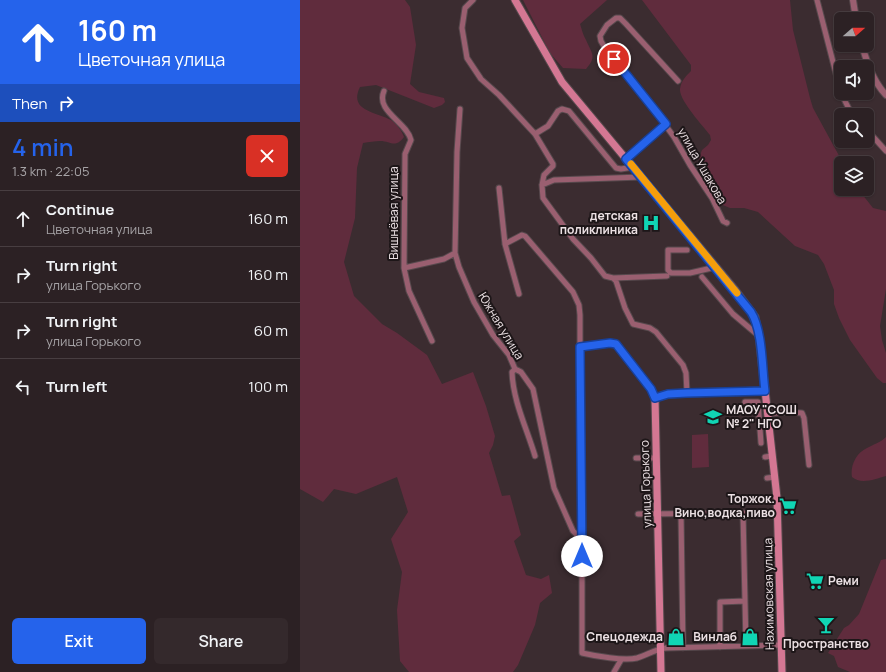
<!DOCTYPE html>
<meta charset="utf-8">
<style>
:root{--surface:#2c2124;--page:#34292c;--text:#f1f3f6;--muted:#a6a3a6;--line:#483e41;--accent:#2563eb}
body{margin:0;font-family:Manrope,sans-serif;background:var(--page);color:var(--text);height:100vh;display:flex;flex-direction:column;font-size:15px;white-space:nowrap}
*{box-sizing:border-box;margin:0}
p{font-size:13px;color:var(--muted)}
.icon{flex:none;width:22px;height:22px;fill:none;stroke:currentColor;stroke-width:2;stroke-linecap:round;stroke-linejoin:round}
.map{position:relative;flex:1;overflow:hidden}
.sheet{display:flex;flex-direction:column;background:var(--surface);width:300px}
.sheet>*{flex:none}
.banner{background:#2563eb;color:#fff;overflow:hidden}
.needle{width:26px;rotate:70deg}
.controls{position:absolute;left:534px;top:12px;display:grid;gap:8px}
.controls a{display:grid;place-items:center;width:40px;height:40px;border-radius:6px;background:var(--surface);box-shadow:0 1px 3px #0004,0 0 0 1px var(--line);font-size:20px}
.pin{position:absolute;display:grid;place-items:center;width:34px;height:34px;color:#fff;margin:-17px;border:2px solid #fff;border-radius:50%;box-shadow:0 1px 4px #0007}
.me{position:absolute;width:44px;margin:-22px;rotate:0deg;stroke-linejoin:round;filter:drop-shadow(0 0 3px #0008)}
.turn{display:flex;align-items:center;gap:14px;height:84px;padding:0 12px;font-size:18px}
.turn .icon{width:52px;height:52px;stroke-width:2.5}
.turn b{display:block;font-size:28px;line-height:34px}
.then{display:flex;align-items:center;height:38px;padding:0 12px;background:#0003;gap:8px;font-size:15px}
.round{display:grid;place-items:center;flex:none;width:42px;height:42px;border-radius:6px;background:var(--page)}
.overview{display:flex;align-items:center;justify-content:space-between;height:68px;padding:0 12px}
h1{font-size:24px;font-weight:600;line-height:30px;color:var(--accent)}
.button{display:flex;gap:8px;margin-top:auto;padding:8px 12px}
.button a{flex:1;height:46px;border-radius:6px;background:var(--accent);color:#fff;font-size:16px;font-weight:600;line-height:46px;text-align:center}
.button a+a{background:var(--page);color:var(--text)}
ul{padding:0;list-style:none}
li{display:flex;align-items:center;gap:12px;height:56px;padding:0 12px;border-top:1px solid var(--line)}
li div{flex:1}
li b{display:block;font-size:15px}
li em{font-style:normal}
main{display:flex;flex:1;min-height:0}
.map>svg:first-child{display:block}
</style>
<main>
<section class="sheet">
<div class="banner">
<div class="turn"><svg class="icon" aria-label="ahead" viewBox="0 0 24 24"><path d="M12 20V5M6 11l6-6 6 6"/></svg><div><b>160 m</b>Цветочная улица</div></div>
<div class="then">Then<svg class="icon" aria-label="right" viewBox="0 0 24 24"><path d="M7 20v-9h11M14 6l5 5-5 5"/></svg></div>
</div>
<div class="overview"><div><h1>4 min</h1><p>1.3 km · 22:05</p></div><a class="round" style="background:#d93025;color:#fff"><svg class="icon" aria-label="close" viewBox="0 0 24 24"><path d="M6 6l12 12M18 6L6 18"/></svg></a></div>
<ul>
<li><svg class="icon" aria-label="ahead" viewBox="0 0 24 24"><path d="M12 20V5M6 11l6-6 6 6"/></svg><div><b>Continue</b><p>Цветочная улица</p></div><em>160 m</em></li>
<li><svg class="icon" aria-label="right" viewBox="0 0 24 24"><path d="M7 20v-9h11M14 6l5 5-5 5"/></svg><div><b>Turn right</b><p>улица Горького</p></div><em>160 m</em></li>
<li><svg class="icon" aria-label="right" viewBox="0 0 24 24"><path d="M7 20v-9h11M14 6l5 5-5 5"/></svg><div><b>Turn right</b><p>улица Горького</p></div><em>60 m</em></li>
<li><svg class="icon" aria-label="left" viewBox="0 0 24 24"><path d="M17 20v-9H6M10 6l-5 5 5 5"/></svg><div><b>Turn left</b></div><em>100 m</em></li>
</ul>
<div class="button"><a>Exit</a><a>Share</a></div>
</section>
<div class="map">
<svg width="586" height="672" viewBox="0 0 586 672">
<rect width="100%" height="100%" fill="#3b2c30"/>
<!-- green -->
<path fill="#602c3d" d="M0 0H105L110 7 116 45 110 84 119 92 144 98 145 102 142 105 134 108 76 85 60 87C48 111 77 112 91 120 96 123 102 131 104 137 95 149 91 141 80 141 75 141 69 142 63 143L57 168 55 218 44 262 54 296 82 324 97 333 127 355 142 384 173 372 186 406 195 436 193 445 189 453 202 496 210 495 221 535 214 541 226 575 241 579 249 575 252 593 240 603 235 625 218 665 213 672H109L100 661 97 610 102 572 91 539 108 512 97 477 56 494 34 489 23 502 0 489Z
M223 0H307L280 24C282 30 283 35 286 40 292 54 297 56 286 69L263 68 250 53Z
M342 0H490L493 30 510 98 513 108 543 163H541V189H558L573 208 586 211V289L580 326 582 340 586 353V383H583L577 378 550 340 539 318 534 304V290L524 264 518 255 495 246 458 212 444 208H430L418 203 406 177 399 158 402 150 408 145 411 140 410 135C403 126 379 100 380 89 381 81 386 76 391 71V65Z
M408 434 409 467 392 468V435Z
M586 437V476C575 479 561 485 552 477 550 466 556 453 567 448 574 444 580 443 586 437Z
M586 559V672H550L538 667 534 656 528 653 544 628 549 625 559 614 581 560Z"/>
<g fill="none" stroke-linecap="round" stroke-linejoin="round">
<!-- minor casing -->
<g stroke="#57494d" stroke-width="7">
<path id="minor" d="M173 0 165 8 162 28 167 58 181 79 199 95 235 134 253 164V166L244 175 242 185 243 198 273 239 291 258 305 276 313 278 316 281 325 308 333 324 350 328 356 332 383 365 386 373 387 393
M517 0 541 93
M378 81 326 24 320 18H316L307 25 300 36 301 41 305 48 342 93 374 137 390 165 412 198 423 221 427 223
M84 91C75 111 107 122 111 140L105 154 104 268 109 291 132 341
M541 93 549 109 554 115
M160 109 157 152 155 253 159 267 174 302 193 335 209 355 215 369
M567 130 586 151
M235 134 248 126 258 111 262 109 269 111 316 168 321 169 333 167
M326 159 366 124
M242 185 254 180 342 177
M199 188 205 244 219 294
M205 244 222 235 225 236 273 292 279 305 280 315V359L282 452V653C295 656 324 661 337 658 347 655 356 649 366 648L481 645
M387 250H368V270L371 273H390L416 267
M104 268 144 259 155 253
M402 277 433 314 459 336
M313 278 367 276
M281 347 310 343 316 344 351 389 355 398
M215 369 221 372 233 389 254 488 273 531 282 540
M215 369 212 372C213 401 227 429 235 456
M445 402H458L461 443
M467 414 486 412 502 413 504 418 509 465
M465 457 472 456
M336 458H356
M467 478 475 477
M443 513 446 646
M338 514 478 513
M381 514 383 648
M420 647V602L445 601
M314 672 321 660"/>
</g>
<!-- tertiary casing -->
<g stroke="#57494d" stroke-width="8">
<path id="tertiary" d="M553 0 556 19
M562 45C567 63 573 81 586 95"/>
</g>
<!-- secondary casing -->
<g stroke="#57494d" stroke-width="9">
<path id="secondary" d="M215 0 262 82 435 290 455 317 459 336 477 498 482 672
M361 672 355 398 368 394 387 393 465 391"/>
</g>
<!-- minor -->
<use href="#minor" stroke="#9a5f70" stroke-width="5"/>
<!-- tertiary -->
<use href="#tertiary" stroke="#9a5f70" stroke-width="6"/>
<!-- secondary -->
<use href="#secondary" stroke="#d47793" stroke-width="7"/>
</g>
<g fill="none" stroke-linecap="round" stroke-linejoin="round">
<!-- route casing -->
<g stroke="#184099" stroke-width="10">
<path id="route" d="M282 556 280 347 310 343 316 344 351 389 355 398 368 394 387 393 465 391C462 369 463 331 451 312L326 159 366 124 314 59"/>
</g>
<!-- route -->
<use href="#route" stroke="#2563eb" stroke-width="7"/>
<!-- slow -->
<path stroke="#f59e0b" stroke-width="7" d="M331 164 437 293"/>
</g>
<!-- icons -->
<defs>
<g id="hospital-bare" transform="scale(1.38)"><path d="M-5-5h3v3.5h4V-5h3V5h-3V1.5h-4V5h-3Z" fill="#10d5b4" stroke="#1d1618" stroke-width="2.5" paint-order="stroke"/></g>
<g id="school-bare" transform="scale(1.38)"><path d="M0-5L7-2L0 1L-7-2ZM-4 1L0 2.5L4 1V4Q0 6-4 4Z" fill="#10d5b4" stroke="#1d1618" stroke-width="2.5" paint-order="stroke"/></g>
<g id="supermarket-bare" transform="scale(1.38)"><path d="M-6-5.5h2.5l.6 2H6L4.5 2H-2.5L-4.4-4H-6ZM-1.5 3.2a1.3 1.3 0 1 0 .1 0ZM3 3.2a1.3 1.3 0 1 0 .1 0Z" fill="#10d5b4" stroke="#1d1618" stroke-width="2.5" paint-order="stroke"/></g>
<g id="bar-bare" transform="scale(1.38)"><path d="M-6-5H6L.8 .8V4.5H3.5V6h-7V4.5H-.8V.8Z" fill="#10d5b4" stroke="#1d1618" stroke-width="2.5" paint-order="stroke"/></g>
<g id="shop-bare" transform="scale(1.38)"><path d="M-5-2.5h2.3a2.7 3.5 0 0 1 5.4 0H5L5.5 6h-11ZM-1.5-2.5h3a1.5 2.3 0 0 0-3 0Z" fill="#10d5b4" stroke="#1d1618" stroke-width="2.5" paint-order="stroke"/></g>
</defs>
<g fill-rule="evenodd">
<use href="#hospital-bare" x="351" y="223"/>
<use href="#school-bare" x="413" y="417"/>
<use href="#supermarket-bare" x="488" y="506"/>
<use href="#supermarket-bare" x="515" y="581"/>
<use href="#bar-bare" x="526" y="625"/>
<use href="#shop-bare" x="376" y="637"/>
<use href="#shop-bare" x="450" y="637"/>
</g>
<g text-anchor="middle" stroke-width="4" stroke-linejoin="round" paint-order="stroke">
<!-- street labels -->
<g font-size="12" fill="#ebe0e3" stroke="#1d1618">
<text transform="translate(402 166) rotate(60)" y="4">улица Ушакова</text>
<text transform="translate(94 213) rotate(-90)" y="4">Вишнёвая улица</text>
<text transform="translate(201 326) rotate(59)" y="4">Южная улица</text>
<text transform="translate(346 484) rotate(-92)" y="4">улица Горького</text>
<text transform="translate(469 594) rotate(-91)" y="4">Нахимовская улица</text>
</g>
<!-- poi labels -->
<g font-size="12" font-weight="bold" fill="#ebe0e3" stroke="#1d1618" text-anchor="end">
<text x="338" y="220">детская<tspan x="338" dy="14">поликлиника</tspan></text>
<text x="426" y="414" text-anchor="start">МАОУ "СОШ<tspan x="426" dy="14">№ 2" НГО</tspan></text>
<text x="475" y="503">Торжок.<tspan x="475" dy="14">Вино,водка,пиво</tspan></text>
<text x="528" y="585" text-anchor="start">Реми</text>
<text x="363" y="641">Спецодежда</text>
<text x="437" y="641">Винлаб</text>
<text x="526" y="648" text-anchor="middle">Пространство</text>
</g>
</g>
</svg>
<div class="controls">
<a><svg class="needle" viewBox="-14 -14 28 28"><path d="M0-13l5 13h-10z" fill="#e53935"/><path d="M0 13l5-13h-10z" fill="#a6a3a6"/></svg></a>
<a><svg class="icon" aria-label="sound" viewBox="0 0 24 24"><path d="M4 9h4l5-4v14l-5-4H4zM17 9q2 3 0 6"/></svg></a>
<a><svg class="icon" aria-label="search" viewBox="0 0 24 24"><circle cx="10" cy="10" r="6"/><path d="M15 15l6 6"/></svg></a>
<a><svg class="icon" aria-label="layers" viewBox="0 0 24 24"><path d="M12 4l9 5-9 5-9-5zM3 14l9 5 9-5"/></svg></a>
</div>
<div class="pin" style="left:314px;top:59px;background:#d93025"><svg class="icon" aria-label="arrive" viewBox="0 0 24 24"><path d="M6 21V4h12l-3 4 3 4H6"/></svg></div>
<svg class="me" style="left:282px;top:556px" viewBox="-20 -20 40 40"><circle r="19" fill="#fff"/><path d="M0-13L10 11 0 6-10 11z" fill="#2563eb"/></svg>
</div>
</main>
